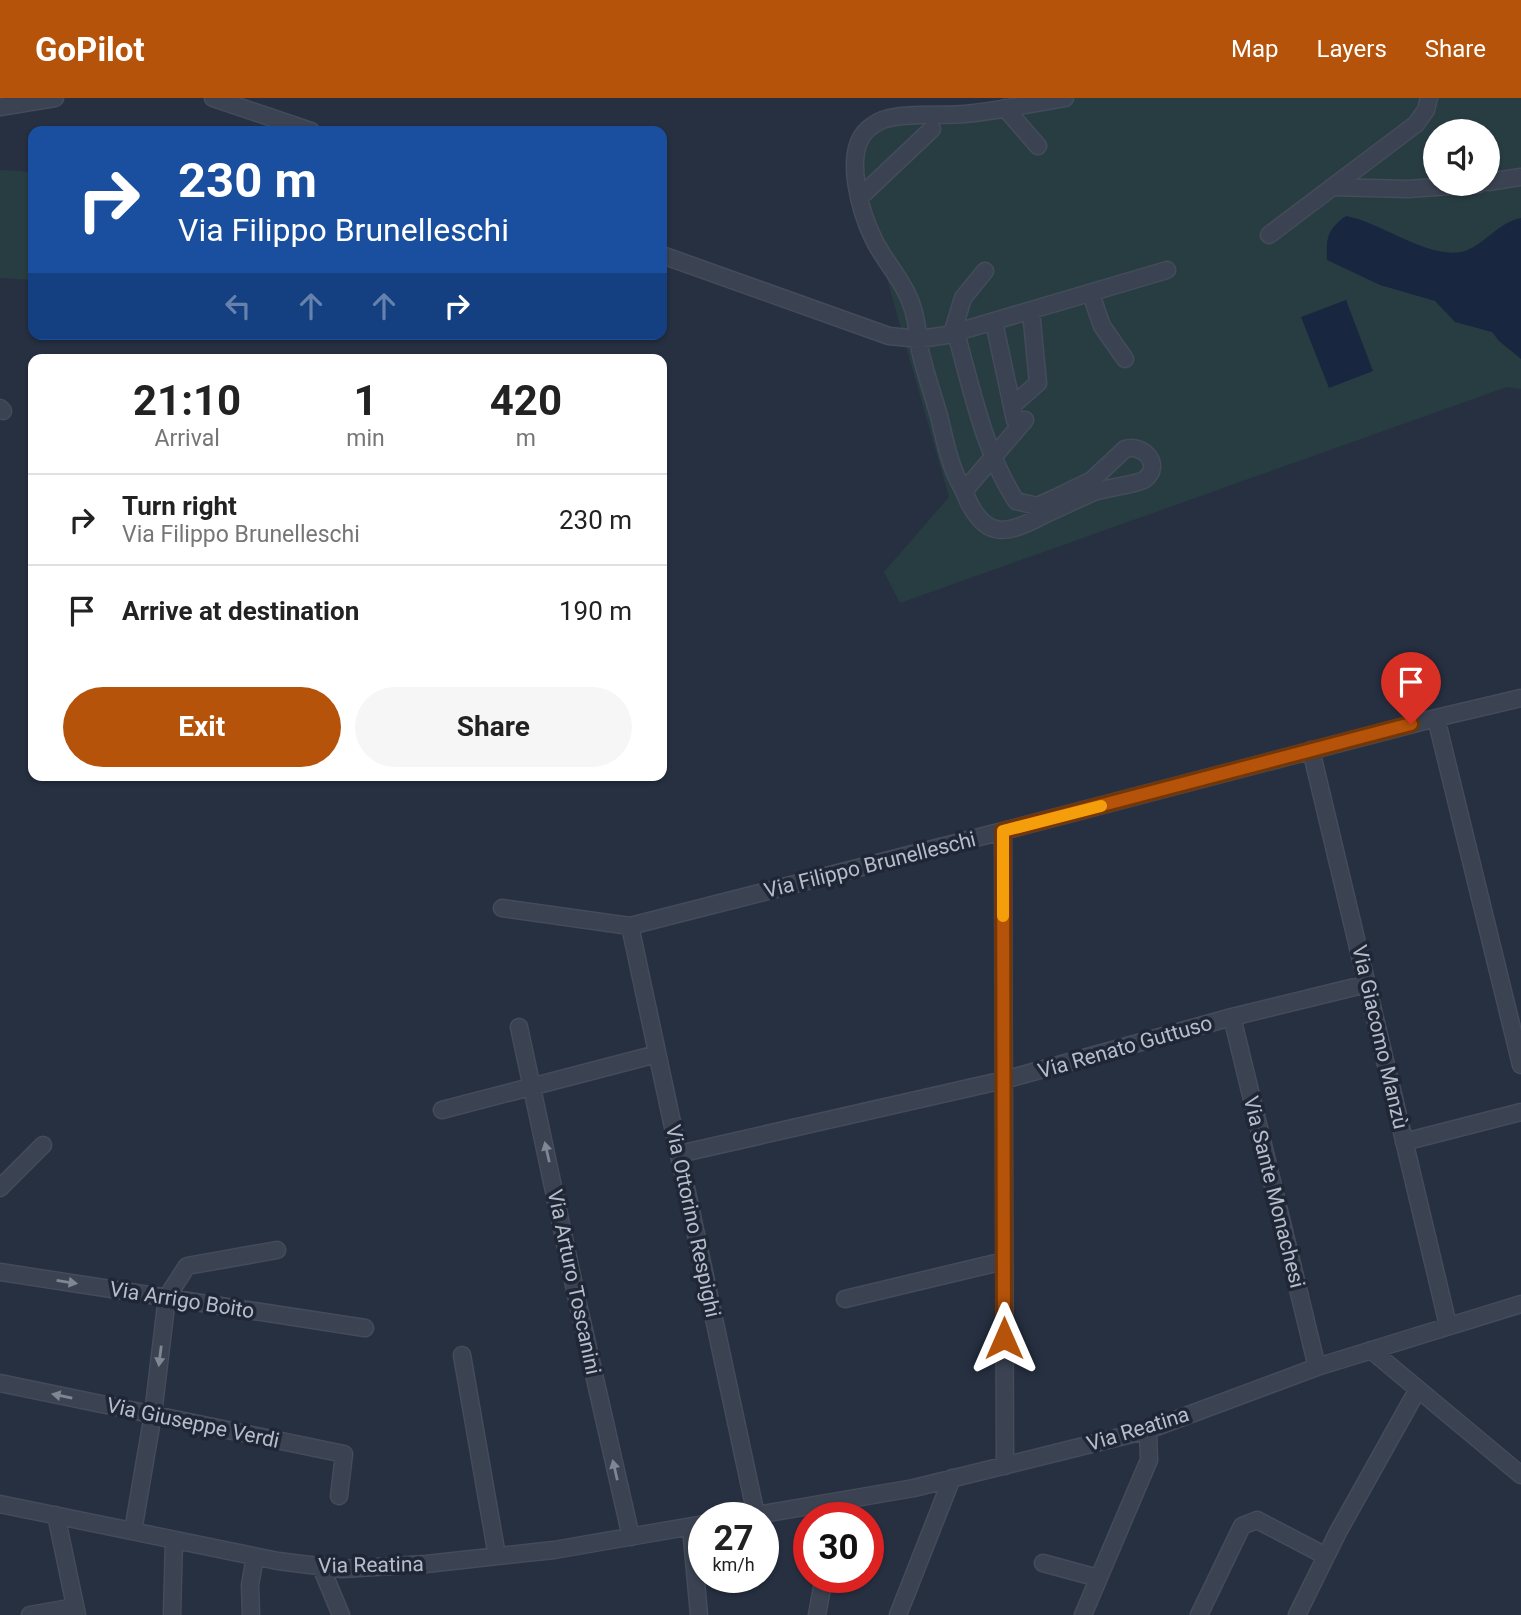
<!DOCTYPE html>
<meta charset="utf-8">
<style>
:root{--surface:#fff;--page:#f6f6f6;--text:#222;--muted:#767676;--line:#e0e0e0;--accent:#b45309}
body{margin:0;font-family:Roboto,sans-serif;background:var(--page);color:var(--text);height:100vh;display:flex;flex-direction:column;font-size:26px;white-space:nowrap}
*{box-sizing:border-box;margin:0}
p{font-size:23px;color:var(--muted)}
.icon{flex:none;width:38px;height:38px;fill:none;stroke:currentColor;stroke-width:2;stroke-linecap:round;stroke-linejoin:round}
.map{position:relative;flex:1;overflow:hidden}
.details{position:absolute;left:28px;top:256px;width:639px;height:427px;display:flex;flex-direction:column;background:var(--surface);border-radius:14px;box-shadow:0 2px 5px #0004}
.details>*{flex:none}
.guide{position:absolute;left:28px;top:28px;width:639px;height:214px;border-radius:14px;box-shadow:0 2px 5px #0004;background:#1a4fa0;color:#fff;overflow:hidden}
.tools{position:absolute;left:1423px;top:21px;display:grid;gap:14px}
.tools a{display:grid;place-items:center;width:77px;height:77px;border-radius:50%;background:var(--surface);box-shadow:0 2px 5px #0004;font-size:35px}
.speed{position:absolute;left:688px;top:1404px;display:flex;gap:14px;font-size:35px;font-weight:700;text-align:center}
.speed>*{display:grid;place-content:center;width:91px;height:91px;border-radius:50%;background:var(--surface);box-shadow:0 2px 5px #0004;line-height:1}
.speed small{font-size:18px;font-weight:400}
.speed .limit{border:10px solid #d22;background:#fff;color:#111}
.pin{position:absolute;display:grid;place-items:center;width:60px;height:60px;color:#fff;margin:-72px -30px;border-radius:50% 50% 50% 0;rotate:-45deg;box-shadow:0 0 7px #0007}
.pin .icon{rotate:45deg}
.me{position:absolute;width:77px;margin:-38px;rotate:0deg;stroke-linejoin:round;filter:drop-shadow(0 0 5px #0008)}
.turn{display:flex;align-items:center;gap:24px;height:147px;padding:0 35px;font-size:32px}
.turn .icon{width:91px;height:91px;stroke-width:2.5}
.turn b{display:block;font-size:49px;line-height:60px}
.lanes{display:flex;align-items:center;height:66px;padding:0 35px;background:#0003;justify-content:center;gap:35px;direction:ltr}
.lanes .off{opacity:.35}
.eta{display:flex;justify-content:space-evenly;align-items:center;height:119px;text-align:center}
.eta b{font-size:42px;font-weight:700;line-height:49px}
.action{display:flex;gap:14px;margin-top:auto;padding:14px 35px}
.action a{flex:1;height:80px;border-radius:42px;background:var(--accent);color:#fff;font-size:28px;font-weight:700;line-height:80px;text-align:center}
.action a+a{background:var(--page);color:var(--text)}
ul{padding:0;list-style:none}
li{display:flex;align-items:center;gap:21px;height:91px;padding:0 35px;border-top:2px solid var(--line)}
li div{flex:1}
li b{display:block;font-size:26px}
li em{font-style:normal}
header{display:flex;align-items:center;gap:42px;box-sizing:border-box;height:98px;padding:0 35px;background:var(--accent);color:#fff}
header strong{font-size:33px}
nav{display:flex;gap:38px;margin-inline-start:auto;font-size:24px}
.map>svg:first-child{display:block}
</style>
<header>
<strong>GoPilot</strong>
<nav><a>Map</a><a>Layers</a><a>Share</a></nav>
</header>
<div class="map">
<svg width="1521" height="1517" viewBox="0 0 1521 1517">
<rect width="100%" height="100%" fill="#263041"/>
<!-- green -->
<path fill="#283d42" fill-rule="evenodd" d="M1025 0H1521V291L1507 289 900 505 884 474 949 399 850 51 885 18ZM1435 33H1488V86H1435Z
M0 72 33 74V182L0 180Z"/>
<!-- water -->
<path fill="#19263f" d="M1346 118C1381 124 1430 163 1465 153 1485 146 1499 124 1521 120V261L1499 243 1492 234 1455 224 1435 203 1380 187 1327 162C1326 141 1327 131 1346 118Z
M1346 202 1373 273 1329 290 1301 219Z"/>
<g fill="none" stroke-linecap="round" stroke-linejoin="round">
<!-- minor casing -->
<g stroke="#444b5a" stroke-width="19">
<path id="minor" d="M213 0 311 33
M0 9 55 0
M1005 10 1038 48
M1488 84 1521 79
M1332 89 1408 91 1479 86
M859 100 932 31
M1269 137 1416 26 1426 12 1429 0
M662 157 889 238 920 241 947 237 1167 172
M1091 196 1102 228 1125 261
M994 224 1015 322 1020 328
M956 235C972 292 984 353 1016 403L1037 408 1055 400 1092 382 1125 351C1143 345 1163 367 1145 381 1139 386 1106 390 1094 394 1078 401 1062 409 1046 416 1009 435 986 445 966 398 963 390 958 383 955 375 947 357 944 337 939 318 933 297 925 274 920 252 918 237 917 220 911 205 903 182 885 164 874 142 861 116 842 54 868 31 873 27 880 22 886 21 905 15 944 18 965 16 999 13 1032 5 1065 0
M952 236 963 200 985 173
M1012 308 1038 285 1031 213
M0 310 3 313
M964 393 1025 322
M1436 620 1521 967
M1311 652 1448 1227
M1003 733 1005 1368
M502 810 630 828 1003 733 1436 620 1521 600
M630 828 756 1417
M1232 919 1317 1269
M519 929 578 1206 631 1439
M442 1012 657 956
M1404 1044 1521 1014
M679 1056 1004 982 1232 919 1367 886
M0 1090 43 1047
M0 1174 365 1230
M845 1201 1004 1163
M1371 1252 1521 1377
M462 1257 497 1458
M0 1285 344 1356 339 1398
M0 1406 278 1463 342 1471 426 1466 554 1452 704 1426
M56 1417 77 1517
M745 1419 914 1390 1148 1332 1317 1269 1521 1206
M691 1429 699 1517
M133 1433 153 1316 167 1199 187 1168 277 1152
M1043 1465 1098 1480
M321 1469 341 1517
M30 1517 75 1509
M172 1517 174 1442
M251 1517 250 1487 255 1459
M817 1517 824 1479
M898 1517 952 1380
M1083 1517 1149 1362 1148 1332
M1199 1517 1242 1428 1257 1422 1326 1458
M1297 1517 1338 1434 1418 1291"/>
</g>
<!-- minor -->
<use href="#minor" stroke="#3b4251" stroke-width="16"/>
</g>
<!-- one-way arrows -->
<defs><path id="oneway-solid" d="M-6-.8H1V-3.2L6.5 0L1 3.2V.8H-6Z" transform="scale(1.75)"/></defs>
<g fill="#7f8694">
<use href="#oneway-solid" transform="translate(547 1054) rotate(-103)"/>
<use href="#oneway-solid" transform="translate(67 1184) rotate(9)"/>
<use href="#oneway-solid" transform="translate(160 1258) rotate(97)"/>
<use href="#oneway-solid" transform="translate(62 1298) rotate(-168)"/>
<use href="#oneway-solid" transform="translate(615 1372) rotate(-103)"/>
</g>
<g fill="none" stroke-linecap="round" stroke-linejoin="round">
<!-- route casing -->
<g stroke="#753606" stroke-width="18">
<path id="route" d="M1004 1240 1003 733 1411 626"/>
</g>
<!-- route -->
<use href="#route" stroke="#b45309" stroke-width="12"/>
<!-- slow -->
<path stroke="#f59e0b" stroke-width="12" d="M1003 818V733L1101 708"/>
</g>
<g text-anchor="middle" stroke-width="7" stroke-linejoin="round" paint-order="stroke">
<!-- street labels -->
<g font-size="21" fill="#b7bdcb" stroke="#1f2736">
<text transform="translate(870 767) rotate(-14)" y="7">Via Filippo Brunelleschi</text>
<text transform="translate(1380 939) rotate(77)" y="7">Via Giacomo Manzù</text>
<text transform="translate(1125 949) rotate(-16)" y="7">Via Renato Guttuso</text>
<text transform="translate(1274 1094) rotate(76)" y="7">Via Sante Monachesi</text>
<text transform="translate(693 1123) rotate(78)" y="7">Via Ottorino Respighi</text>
<text transform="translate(574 1184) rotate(78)" y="7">Via Arturo Toscanini</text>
<text transform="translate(182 1202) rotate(9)" y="7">Via Arrigo Boito</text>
<text transform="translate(193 1325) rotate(12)" y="7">Via Giuseppe Verdi</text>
<text transform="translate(1138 1331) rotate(-17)" y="7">Via Reatina</text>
<text transform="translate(371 1467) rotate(-1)" y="7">Via Reatina</text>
</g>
</g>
</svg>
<div class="tools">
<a><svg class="icon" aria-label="sound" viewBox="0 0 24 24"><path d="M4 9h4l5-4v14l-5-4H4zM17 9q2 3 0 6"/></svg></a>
</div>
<div class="speed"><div>27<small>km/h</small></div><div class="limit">30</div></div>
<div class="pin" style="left:1411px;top:626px;background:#d93025"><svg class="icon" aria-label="arrive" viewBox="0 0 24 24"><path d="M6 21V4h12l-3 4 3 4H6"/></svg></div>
<svg class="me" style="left:1004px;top:1240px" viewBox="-20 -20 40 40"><path d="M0-17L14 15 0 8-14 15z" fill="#b45309" stroke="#fff" stroke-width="4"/></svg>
<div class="guide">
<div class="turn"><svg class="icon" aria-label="right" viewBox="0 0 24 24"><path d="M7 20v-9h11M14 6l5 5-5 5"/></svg><div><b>230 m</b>Via Filippo Brunelleschi</div></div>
<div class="lanes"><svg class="icon off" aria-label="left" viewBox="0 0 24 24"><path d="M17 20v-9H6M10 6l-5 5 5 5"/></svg><svg class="icon off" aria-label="ahead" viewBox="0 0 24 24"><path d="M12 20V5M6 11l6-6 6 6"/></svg><svg class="icon off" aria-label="ahead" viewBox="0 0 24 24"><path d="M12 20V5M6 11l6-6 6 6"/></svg><svg class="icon" aria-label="right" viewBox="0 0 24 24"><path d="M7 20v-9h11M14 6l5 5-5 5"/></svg></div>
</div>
<section class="details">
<div class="eta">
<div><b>21:10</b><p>Arrival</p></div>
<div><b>1</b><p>min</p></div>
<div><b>420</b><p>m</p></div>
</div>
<ul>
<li><svg class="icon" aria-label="right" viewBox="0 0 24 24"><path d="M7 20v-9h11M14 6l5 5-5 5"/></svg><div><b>Turn right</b><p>Via Filippo Brunelleschi</p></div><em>230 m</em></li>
<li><svg class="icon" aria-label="arrive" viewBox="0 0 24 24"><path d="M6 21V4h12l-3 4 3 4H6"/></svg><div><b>Arrive at destination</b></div><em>190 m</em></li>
</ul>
<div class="action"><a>Exit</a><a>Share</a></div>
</section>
</div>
